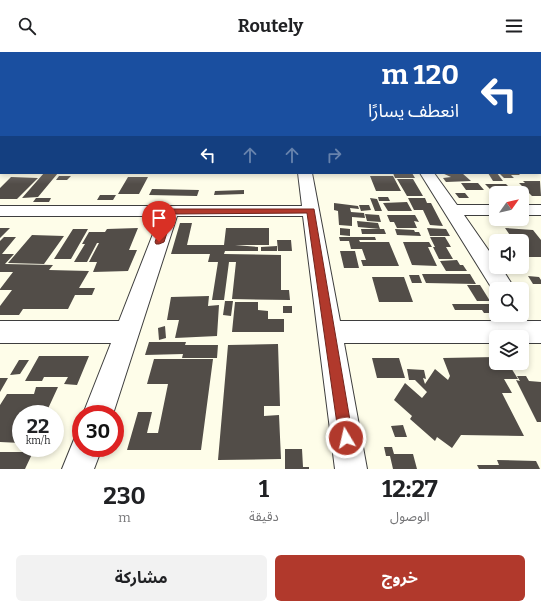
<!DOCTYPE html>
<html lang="ar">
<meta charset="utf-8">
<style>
:root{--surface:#fff;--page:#f2f2f2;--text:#202124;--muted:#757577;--accent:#b1392c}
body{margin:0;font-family:Bitter,"Noto Sans Arabic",serif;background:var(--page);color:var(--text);direction:rtl;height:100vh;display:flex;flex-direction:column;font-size:15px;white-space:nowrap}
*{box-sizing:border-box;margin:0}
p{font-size:13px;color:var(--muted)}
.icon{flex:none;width:22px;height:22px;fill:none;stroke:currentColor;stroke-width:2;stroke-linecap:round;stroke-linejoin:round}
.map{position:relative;height:417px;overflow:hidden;direction:ltr}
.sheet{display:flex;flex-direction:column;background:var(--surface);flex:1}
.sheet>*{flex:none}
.guide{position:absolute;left:0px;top:0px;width:541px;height:122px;box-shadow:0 2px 6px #0003;direction:rtl;background:#1a4fa0;color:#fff;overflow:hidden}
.needle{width:26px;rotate:56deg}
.controls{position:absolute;left:489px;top:134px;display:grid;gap:8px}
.controls a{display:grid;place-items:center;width:40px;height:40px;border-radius:6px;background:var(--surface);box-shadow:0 2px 6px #0003;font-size:20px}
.speed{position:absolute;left:12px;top:353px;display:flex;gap:8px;font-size:20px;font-weight:700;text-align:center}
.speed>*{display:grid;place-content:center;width:52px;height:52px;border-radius:50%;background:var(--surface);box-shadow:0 2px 6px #0003;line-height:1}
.speed small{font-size:10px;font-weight:400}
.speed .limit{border:6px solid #d22;background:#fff;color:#111}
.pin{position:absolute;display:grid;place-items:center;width:34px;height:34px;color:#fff;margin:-41px -17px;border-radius:50% 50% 50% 0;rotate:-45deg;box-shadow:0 0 4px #0007}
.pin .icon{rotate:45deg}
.me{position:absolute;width:44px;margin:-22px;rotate:351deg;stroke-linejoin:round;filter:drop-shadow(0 0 3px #0008)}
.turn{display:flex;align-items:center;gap:14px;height:84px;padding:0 16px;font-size:18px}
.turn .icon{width:52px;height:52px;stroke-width:2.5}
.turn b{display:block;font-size:28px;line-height:34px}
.lanes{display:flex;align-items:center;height:38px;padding:0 16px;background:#0003;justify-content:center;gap:20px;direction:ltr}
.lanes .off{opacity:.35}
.eta{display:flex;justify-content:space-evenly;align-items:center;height:68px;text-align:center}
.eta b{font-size:24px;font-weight:700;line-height:28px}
.primary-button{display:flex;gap:8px;margin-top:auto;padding:8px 16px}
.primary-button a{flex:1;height:46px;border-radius:6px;background:var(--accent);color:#fff;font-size:16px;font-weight:700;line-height:46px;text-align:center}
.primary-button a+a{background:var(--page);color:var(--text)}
header{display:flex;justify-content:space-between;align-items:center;height:52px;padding:0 16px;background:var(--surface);font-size:18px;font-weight:700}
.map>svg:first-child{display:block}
</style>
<header><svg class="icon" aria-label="menu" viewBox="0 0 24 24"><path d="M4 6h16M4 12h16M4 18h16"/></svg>Routely<svg class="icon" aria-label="search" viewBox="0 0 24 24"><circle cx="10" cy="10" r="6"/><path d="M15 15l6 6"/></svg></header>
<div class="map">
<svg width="541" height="417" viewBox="0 0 541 417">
<rect width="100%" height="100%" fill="#fefde9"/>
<!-- building -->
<path fill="#524d48" d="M44 121H58L38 145 22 146Z
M393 121H412L415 126H395Z
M442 121H462L471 129 446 130 443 126 451 125Z
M488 121H497L503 129H493Z
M499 121H518L520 123H511L514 126H504Z
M59 124H71L67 128H56Z
M370 124H393L401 139H376Z
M11 125 38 126 17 147H0V136Z
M128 125H148L139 142H118Z
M397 127H413L423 144H407Z
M523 129H540L541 144H532L519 131H525Z
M461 131H478L484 138H466Z
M485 132H506L510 136H518L528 146H522V141H496L495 142Z
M152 137 199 138 197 144 149 143Z
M244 138V142L214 143 215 139Z
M455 141H465L469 146H459Z
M100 143H116L113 148H97Z
M378 145H388L390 149H379Z
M36 146H51L49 150H33Z
M370 146 377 147 382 159H375Z
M408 146H425L427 151H431L443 174 430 173 423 158H414Z
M407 150 412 159H388L383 151Z
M334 151 358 154 359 157 350 156 351 160 364 161 365 166 352 165V174L339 173 338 159 334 158Z
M359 153H369L371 158 361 159Z
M365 162 379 163 381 170 367 169Z
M387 163H415L419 170 414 169 417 176H397L394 170H390Z
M357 169 378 171 380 177 358 175Z
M180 171H192L187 193H224L226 176H269V193H235L258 195V199H225L224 202 281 203V238H289L290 248 232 247 236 210H229L224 248H212L218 210H208L210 202H171Z
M0 176H10L0 186Z
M138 176 129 198H137L128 219 93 220 97 210H89L99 191H97L87 210H74L85 192H82L89 180H105L107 177Z
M340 176 350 177V184L340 183Z
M427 176 446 177 450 184H430Z
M505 176 533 178 541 188V205H525L522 200V189H514Z
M73 177H88L71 207H54Z
M361 177H384L386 182H362Z
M395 177 414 178 415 180H419L421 184 397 183Z
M32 183 64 184 44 212 8 211Z
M4 185H16L2 202H14L5 212 53 213 49 218 89 219 79 236H95L92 243H75L68 257H23L19 263H0V254L12 238H0V237L13 220H0V189Z
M339 185H375L376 188H359L360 190H389L399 214H363L361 208H366L362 197H351L349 189H340Z
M430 185H445L451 195H446L453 207H439L433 195H435Z
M277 188H291L292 199H278Z
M403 190H429L432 195H428L437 214 412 213Z
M277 194V199H261V195Z
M340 199H355L359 216H344Z
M457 208 460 213H463L467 219H446L440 209Z
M422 222H470L476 232 426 231Z
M409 223H419L422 231H412Z
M528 224 539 225 541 228V232H533Z
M372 225H404L413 250H379Z
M467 233H480L490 249H477Z
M209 244 208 254 219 253 217 284 175 286 179 268H167L171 245Z
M225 249H233L231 264 223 263Z
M235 250H258V258L268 259V267H284V280H232Z
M452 252H491L496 261H484L482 258H455Z
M283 254H292V261H283Z
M165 274 166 286 159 288 158 276Z
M149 290H186L185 293H218L217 306H182L183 302 145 303Z
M278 292 280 354H264V364L279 363 281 407 218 408 228 293Z
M39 304H89L77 333 64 332 68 325H44L42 329H25Z
M496 305V311H508L518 327H504L512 341H502L524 384 461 383 452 396 437 385 435 389 410 367 412 364 394 348 405 331 422 346 427 340 415 328H409L407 317 424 318 426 327 423 326 425 332 435 317 448 328 450 324 443 306Z
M372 306H399L405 326H377Z
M154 307H213L201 398H127L138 360H152L147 381H158L168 332H147Z
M19 308H29L20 322 10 323Z
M517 324H526L529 329 541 330V370H537L516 328 520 329Z
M0 326H8L0 340Z
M36 335H58L46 361 21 362V391L0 390V353L7 342H34Z
M403 373 407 385H395L391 374Z
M384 395H392L394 402H413L417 417H393L390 404H386Z
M285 397H302L303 415H309V417H285Z
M0 400H33L25 417H0Z
M497 408 536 409 540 417H479L477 413H499Z"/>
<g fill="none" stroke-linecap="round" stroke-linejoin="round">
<!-- minor casing -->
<g stroke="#3e3e3e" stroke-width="2">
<path id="minor" d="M540 95H541V103H540Z
M298 121H312L340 269H541V291H522V285H496V291H344L367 417H335L303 164H177L113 362H83L111 291H0V269H119L160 164H0V154H302Z
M420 121H434L457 153H496V163H464L496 209V215H501L515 237H496V243Z
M522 153H541V163H522Z
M81 382V396H102L94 417H62L75 385Z"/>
</g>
<!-- minor -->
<use href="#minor" fill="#fff" fill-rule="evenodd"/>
</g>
<!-- sky -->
<linearGradient id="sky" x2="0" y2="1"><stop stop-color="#92c0ec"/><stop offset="0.55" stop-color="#fffef5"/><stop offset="1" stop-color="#fffef5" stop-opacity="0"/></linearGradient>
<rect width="541" height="132" fill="url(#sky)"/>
<!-- route -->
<path fill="#b1392c" stroke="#73251d" d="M170 157H314L353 386 351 391 346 394 341 391 339 386 307 161 173 162 164 190 159 192H156L155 190 166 159Z"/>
</svg>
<div class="controls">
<a><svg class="needle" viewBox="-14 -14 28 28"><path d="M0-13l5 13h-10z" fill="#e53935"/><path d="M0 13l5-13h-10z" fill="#757577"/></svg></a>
<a><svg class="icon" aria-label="sound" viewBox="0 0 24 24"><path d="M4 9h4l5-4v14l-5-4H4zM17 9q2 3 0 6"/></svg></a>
<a><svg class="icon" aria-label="search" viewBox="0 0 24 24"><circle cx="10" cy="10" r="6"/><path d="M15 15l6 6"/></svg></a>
<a><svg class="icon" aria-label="layers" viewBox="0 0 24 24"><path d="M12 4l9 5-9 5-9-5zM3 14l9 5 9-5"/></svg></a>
</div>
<div class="speed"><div>22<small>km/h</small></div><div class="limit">30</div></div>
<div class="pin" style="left:159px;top:190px;background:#d93025"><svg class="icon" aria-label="arrive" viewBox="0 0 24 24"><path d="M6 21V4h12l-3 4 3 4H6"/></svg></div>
<svg class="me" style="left:346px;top:386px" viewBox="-20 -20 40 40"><circle r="17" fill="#b1392c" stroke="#fff" stroke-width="3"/><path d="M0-11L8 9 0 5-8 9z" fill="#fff"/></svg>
<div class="guide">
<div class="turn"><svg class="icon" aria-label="left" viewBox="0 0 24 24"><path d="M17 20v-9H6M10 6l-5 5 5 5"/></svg><div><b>120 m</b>انعطف يسارًا</div></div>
<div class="lanes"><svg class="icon" aria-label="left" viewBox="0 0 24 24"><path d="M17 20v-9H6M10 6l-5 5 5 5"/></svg><svg class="icon off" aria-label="ahead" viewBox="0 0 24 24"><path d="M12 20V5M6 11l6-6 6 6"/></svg><svg class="icon off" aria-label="ahead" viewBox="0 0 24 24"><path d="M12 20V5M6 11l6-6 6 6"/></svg><svg class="icon off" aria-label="right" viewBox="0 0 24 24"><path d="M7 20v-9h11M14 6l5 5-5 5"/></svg></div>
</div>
</div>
<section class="sheet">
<div class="eta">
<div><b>12:27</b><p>الوصول</p></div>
<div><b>1</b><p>دقيقة</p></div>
<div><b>230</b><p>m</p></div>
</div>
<div class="primary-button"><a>خروج</a><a>مشاركة</a></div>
</section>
